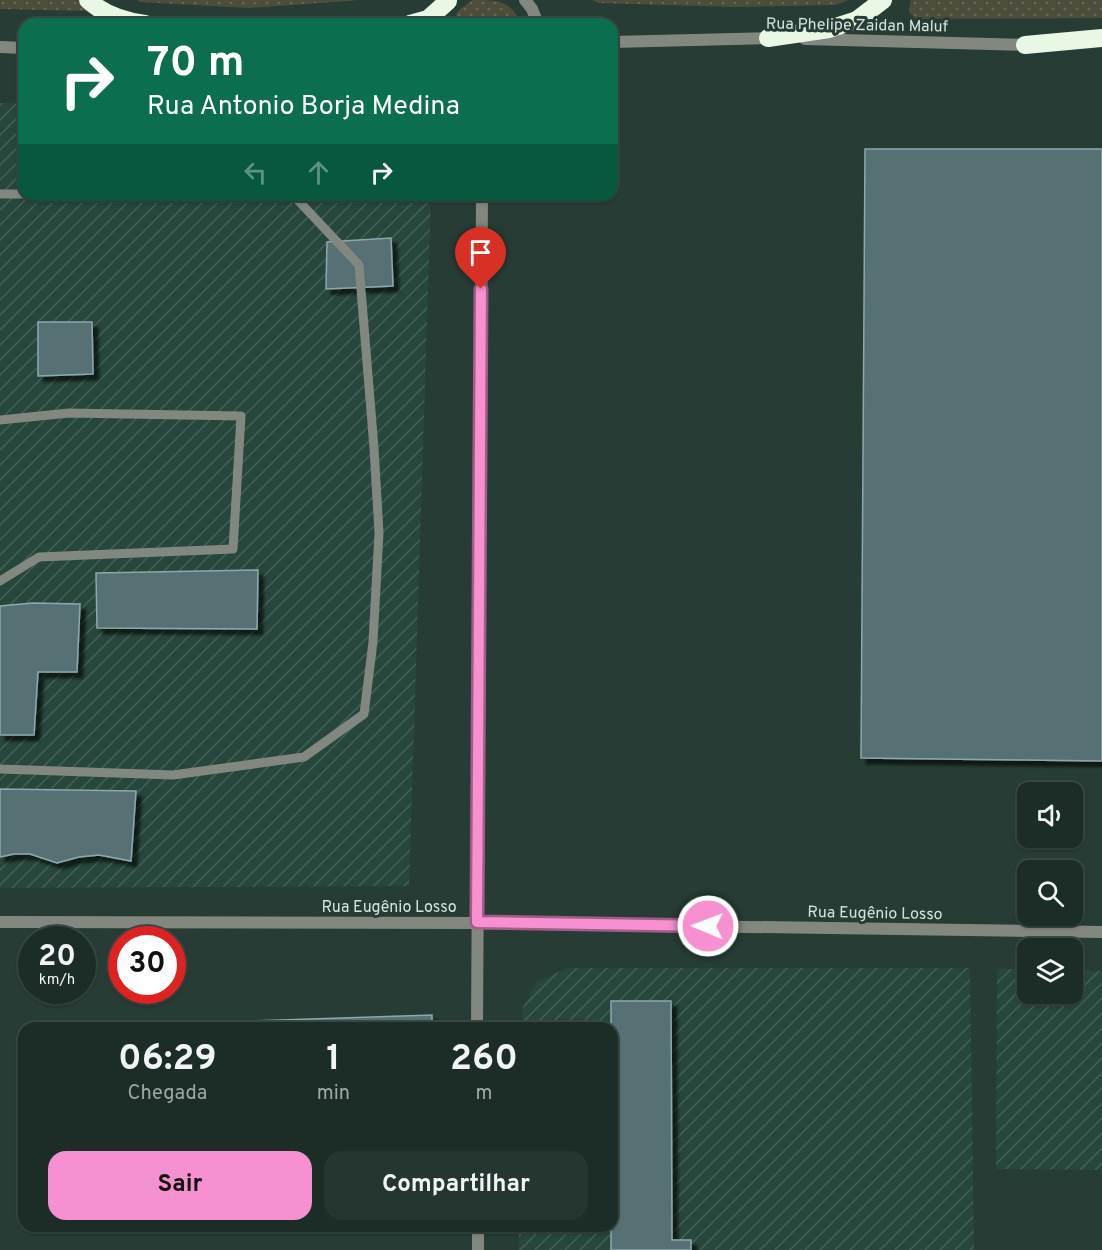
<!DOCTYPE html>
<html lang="pt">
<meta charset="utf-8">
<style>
:root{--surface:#1c2d28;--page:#253530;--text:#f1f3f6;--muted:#a0a8a8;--line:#3a4945;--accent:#f690d0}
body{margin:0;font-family:Overpass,sans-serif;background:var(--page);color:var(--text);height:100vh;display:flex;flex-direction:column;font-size:22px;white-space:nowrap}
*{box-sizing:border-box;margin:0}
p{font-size:20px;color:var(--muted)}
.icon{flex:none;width:33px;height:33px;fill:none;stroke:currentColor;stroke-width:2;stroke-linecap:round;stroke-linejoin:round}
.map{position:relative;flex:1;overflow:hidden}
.sheet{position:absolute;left:18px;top:1022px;width:600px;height:210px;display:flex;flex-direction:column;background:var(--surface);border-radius:18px;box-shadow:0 2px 4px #0004,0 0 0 2px var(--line)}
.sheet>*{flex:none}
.banner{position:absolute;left:18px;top:18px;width:600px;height:183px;border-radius:18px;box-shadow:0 2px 4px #0004,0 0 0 2px var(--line);background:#0b6e4f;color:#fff;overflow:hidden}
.tools{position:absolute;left:1017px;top:782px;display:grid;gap:12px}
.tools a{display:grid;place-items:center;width:66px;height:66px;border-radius:12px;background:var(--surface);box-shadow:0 2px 4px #0004,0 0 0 2px var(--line);font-size:30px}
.speed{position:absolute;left:18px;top:926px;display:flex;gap:12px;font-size:30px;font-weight:700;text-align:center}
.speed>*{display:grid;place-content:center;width:78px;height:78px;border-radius:50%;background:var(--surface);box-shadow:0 2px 4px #0004,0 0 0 2px var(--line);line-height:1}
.speed small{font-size:15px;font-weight:400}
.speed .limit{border:9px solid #d22;background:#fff;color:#111}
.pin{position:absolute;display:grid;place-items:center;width:51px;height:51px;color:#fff;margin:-62px -26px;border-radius:50% 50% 50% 0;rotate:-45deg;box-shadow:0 0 6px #0007}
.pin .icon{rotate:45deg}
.me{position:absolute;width:66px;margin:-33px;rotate:271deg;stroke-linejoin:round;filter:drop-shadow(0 0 4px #0008)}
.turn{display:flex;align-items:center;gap:21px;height:126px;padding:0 30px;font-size:27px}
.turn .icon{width:78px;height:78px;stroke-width:2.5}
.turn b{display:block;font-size:42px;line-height:51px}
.lanes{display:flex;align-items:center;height:57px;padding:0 30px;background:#0003;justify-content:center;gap:30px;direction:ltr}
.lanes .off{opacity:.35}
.eta{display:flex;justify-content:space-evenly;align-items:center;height:102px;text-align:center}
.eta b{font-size:36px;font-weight:700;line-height:42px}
.primary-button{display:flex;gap:12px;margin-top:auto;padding:12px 30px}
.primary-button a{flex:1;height:69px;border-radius:18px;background:var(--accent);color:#111;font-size:24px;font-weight:700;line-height:69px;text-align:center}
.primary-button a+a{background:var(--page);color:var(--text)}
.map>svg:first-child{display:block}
</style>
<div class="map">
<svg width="1102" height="1250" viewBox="0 0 1102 1250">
<defs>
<pattern id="industrial-furrows" width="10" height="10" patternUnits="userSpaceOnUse" patternTransform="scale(1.5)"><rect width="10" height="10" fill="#27463c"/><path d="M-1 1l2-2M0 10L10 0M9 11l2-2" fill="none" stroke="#456058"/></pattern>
<pattern id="grass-dots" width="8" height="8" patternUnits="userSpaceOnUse" patternTransform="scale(1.5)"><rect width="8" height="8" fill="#4e4d3b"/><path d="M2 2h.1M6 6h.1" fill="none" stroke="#676657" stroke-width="1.8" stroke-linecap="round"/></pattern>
<filter id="shadow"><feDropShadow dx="5.5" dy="5.5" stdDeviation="1.5" flood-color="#0009"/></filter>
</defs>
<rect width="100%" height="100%" fill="#263c35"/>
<!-- industrial -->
<path fill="url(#industrial-furrows)" d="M0 103H24V195H431L409 886 0 888Z
M567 968H970L974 1250H519V1226H612V1028L522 1027 523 1007 537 982Z
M997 969H1027L1028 993H1072L1073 970 1102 971V1170L996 1169Z"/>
<!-- grass -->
<path fill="url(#grass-dots)" d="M0 0H78L87 11 0 9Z
M137 0H361L249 8 140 2Z
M472 0C498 0 511 0 521 24H452L458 11Z
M592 0H849L835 5 734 7 599 3Z
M911 0H1102V18L916 19 909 12Z"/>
<!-- building -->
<path fill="#567073" stroke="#8da8ac" stroke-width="1.5" filter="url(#shadow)" d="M865 149H1102V761L861 758Z
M391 238 393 286 326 289 327 242Z
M38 322H92L93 374 38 376Z
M258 570 257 629 97 628 96 573Z
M33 603 80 604 77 672H38L34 735H0V606Z
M0 789 136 791 131 861 99 855 79 857 57 863 30 854H14L0 857Z
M611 1001H671L672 1240H691V1250H611Z
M432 1015V1028H250V1021Z"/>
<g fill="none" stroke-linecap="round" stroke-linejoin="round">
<!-- lane -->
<path stroke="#828880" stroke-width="9" d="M0 194H24
M0 420 69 413 241 416 233 549 39 557 0 581
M0 769 173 775 304 757 364 714 373 642 379 533 374 448 359 265 293 195H281"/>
<!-- street -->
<path stroke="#828880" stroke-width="12" d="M525 0 532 9 538 24
M805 39 1031 45
M612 42 776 38
M0 47 24 48
M0 922 477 923 1102 932
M477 1028 482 195
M478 1226V1250"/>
<!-- highway -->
<path stroke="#e9f8e4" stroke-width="18" d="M88 0C104 15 123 21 145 24
M410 24 428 19 448 1
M768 38 829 29 857 20 883 0
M1025 45 1102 38"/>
</g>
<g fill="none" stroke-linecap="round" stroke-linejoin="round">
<!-- route casing -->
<g stroke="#a05e87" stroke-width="15">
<path id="route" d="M481 289 477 922 708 926"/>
</g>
<!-- route -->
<use href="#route" stroke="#f690d0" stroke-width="10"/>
</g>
<g text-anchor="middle" stroke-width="6" stroke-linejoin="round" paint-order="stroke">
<!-- street labels -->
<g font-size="16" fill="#d5e2dd" stroke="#263c35">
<text transform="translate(857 24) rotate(1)" y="6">Rua Phelipe Zaidan Maluf</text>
<text x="389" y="912">Rua Eugênio Losso</text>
<text transform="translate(875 912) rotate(1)" y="6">Rua Eugênio Losso</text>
</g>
</g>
</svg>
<div class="tools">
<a><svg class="icon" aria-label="sound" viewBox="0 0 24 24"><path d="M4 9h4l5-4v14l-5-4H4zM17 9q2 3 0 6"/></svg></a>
<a><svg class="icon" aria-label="search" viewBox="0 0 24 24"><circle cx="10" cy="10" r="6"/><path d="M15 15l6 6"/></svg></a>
<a><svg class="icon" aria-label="layers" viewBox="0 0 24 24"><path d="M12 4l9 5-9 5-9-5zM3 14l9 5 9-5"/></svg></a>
</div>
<div class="speed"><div>20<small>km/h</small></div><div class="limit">30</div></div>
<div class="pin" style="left:481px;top:289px;background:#d93025"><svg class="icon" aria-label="arrive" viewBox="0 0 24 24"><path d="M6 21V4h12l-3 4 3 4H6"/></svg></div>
<svg class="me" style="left:708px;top:926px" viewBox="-20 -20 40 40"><circle r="17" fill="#f690d0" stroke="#fff" stroke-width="3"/><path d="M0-11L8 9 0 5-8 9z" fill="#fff"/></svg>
<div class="banner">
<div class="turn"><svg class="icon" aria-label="right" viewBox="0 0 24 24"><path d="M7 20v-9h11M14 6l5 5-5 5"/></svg><div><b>70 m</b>Rua Antonio Borja Medina</div></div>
<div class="lanes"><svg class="icon off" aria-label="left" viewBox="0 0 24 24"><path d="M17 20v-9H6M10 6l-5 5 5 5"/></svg><svg class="icon off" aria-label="ahead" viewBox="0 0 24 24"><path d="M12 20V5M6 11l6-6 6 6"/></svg><svg class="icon" aria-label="right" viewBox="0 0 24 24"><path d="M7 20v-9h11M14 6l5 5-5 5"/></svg></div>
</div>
<section class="sheet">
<div class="eta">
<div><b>06:29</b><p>Chegada</p></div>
<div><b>1</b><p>min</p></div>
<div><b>260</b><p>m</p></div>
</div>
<div class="primary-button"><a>Sair</a><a>Compartilhar</a></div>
</section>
</div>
